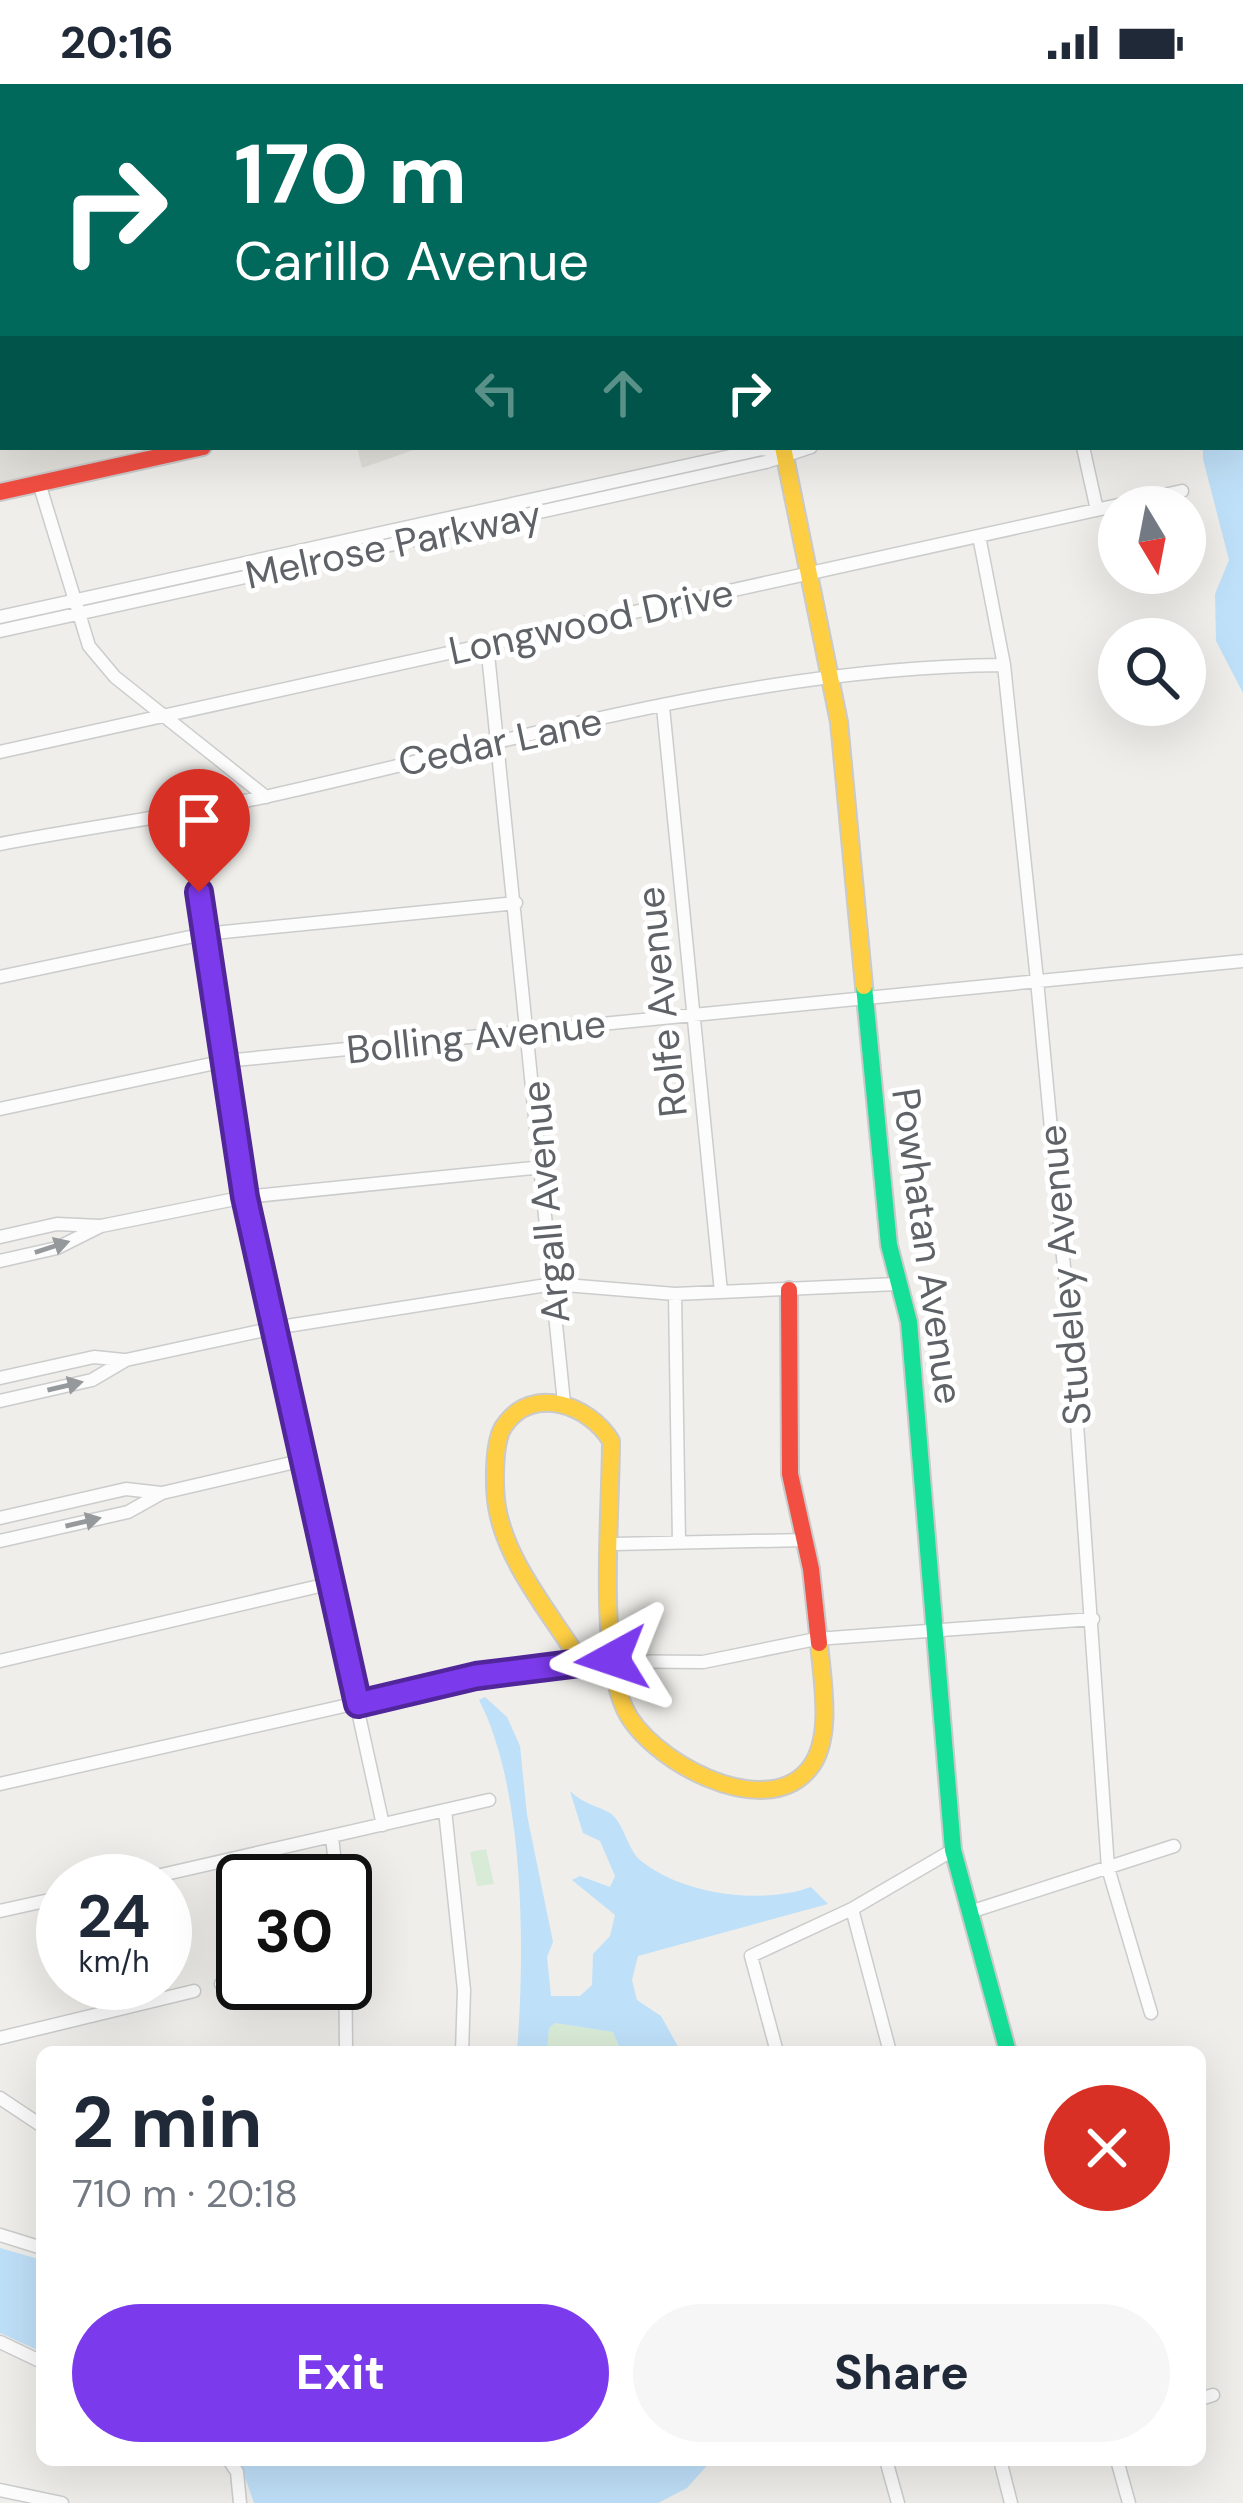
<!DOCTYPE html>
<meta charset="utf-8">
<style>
:root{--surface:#fff;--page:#f6f6f7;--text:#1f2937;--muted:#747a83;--accent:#7c3aed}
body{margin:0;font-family:"DM Sans",sans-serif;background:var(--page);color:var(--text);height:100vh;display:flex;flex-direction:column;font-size:45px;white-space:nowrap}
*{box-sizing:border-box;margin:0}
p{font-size:39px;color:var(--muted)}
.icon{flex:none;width:66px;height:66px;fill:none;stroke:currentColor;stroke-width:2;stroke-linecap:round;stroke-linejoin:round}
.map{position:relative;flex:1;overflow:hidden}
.drawer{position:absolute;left:36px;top:1962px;width:1170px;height:420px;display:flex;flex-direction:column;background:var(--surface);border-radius:18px;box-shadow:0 12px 48px #0002}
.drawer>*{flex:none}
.guide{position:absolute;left:0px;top:0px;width:1245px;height:366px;box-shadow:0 12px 48px #0002;background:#00695c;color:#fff;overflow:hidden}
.needle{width:78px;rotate:170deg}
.fabs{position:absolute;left:1098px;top:402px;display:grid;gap:24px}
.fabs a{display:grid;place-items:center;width:108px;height:108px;border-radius:50%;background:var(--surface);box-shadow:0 12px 48px #0002;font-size:60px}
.speed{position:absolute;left:36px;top:1770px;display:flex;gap:24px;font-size:60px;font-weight:700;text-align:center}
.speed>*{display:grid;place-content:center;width:156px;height:156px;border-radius:50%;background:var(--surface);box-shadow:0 12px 48px #0002;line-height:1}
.speed small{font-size:30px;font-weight:400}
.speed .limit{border:6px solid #111;border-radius:18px;background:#fff;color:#111}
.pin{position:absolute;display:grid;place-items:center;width:102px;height:102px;color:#fff;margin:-123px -51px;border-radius:50% 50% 50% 0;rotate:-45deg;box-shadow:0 0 12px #0007}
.pin .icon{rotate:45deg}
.me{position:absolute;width:132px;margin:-66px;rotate:265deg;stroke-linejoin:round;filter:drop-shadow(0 0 9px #0008)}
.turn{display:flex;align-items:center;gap:42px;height:252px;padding:0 36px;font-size:54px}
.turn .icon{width:156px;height:156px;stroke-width:2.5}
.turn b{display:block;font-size:84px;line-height:102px}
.lanes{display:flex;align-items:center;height:114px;padding:0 36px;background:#0003;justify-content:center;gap:60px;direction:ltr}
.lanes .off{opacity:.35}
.round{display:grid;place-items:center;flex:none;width:126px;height:126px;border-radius:63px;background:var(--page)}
.headline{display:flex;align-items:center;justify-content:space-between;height:204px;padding:0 36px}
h1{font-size:72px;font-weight:700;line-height:90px}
.primary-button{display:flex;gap:24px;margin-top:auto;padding:24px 36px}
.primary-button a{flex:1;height:138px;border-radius:72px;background:var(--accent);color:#fff;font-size:48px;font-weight:700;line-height:138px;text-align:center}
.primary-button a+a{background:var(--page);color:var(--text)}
.status{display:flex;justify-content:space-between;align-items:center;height:84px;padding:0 60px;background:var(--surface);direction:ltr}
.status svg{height:33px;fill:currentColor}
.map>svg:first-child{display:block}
</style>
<div class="status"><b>20:16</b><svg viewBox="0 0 49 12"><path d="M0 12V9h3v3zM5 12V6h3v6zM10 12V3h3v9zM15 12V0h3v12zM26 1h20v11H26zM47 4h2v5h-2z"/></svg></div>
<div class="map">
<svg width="1243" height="2419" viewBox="0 0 1243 2419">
<rect width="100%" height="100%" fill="#efeeea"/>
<!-- education -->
<path fill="#e2e0da" d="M0 0 73 3H3V363H153L0 399Z
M110 0H1243V16L1242 20V3Z
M357 363H422L362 384Z"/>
<!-- green -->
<path fill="#d8ebd6" d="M486 1765 494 1800 477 1802 470 1768Z
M555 1939 613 1948 621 1968H547L549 1944Z"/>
<!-- water -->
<path fill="#bfe0f9" d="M1243 155V609L1216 557 1215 510 1229 476 1203 375V363H1242Z
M485 1613 507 1633 520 1662 527 1731 553 1858 547 1873 551 1912H580L592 1901 593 1870 610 1852 615 1831 572 1796 580 1792 610 1803 615 1792 600 1757 583 1749 570 1707C583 1720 596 1721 610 1729 623 1737 628 1766 640 1776 682 1811 762 1821 811 1803L828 1820 638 1872 632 1896 637 1916 661 1932 681 1968H621L613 1948 555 1939 549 1944 547 1968H517C525 1868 525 1704 479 1616Z
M0 2164 42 2176V2268L0 2249Z
M239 2376H712L687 2404 658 2419H254Z"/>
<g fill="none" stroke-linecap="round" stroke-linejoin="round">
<!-- street casing -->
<g stroke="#cbcccc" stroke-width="15">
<path id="street" d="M1083 363 1097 426
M39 399 89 562 115 593 266 713
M979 452 1004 581 1037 896 1072 1268 1108 1784 1151 1929
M0 533 762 365 783 369
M0 547 766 378 811 363
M487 560 564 1319
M663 623 721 1208
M0 668 1182 407
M188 725 245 1113 383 1741
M0 760C89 743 181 731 269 712 512 658 753 583 1004 581
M0 893 204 850 516 819
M0 1025 225 977 1243 877
M0 1153 57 1140 100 1142
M0 1177 57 1164 101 1142 245 1113 543 1083
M675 1210 679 1458
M0 1294 94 1273 124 1276
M0 1317 92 1296 126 1276 274 1244 553 1200 675 1210 897 1200
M0 1434 126 1405 161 1409
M0 1457 128 1428 162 1409 304 1376
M614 1460 805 1456
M0 1577 332 1499
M0 1700 476 1592 580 1577 703 1578 816 1555 1093 1535
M445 1726 464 1906 462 1968
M332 1753 337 1797
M135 1797 489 1716
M852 1825 890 1968
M0 1827 63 1813
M970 1828 1174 1762
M345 1858 346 1968
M221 1900 243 1895
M0 1954 194 1907
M777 1968 751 1872 852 1825 953 1766
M0 2014 42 2042
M0 2151 42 2164
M0 2258 42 2278
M1200 2315 1213 2311
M229 2376 237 2388 240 2419
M886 2376 898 2419
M1000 2376 1011 2419
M1117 2376 1129 2419
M0 2406 62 2419"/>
</g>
<!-- fast casing -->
<g stroke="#cacacb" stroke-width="20">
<path id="fast" d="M696 0 697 3
M864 902 889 1161 909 1238 953 1766 1008 1968"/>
</g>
<!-- slow casing -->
<g stroke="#cacacb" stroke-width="20">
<path id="slow" d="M712 0V3
M783 363 839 638 864 902
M580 1577C551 1530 506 1478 497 1423 494 1404 493 1357 504 1342 532 1300 590 1321 611 1357 611 1426 598 1564 624 1623 646 1675 764 1740 809 1685 834 1655 822 1595 819 1559"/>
</g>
<!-- jam casing -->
<g stroke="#cacacb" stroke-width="20">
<path id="jam" d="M0 408 203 363
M789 1206 790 1390 811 1485 819 1559"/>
</g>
<!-- street -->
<use href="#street" stroke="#fdfcfc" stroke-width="12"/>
<!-- fast -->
<use href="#fast" stroke="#16e098" stroke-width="16"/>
<!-- slow -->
<use href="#slow" stroke="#ffcf43" stroke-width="16"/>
<!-- jam -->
<use href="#jam" stroke="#f24e42" stroke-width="16"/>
</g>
<!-- one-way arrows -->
<defs><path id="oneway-solid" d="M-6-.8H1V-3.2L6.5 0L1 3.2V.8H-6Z" transform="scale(3)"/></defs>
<g fill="#96999c">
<use href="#oneway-solid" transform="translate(52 1163) rotate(-18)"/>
<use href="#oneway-solid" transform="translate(65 1302) rotate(-13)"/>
<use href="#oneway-solid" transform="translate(83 1438) rotate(-13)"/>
</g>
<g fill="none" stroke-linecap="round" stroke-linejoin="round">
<!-- route casing -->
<g stroke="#51269a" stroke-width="30">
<path id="route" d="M199 808 245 1113 358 1620 476 1592 612 1575"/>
</g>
<!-- route -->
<use href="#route" stroke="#7c3aed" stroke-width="21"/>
</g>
<g text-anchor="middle" stroke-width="10" stroke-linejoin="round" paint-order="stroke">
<!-- street labels -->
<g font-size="39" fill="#5f6368" stroke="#fff">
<text transform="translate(393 460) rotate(-12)" y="14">Melrose Parkway</text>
<text transform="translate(591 537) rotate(-12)" y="14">Longwood Drive</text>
<text transform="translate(500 657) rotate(-12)" y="14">Cedar Lane</text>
<text transform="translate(661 918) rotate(-96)" y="14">Rolfe Avenue</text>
<text transform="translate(476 952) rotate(-6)" y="14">Bolling Avenue</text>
<text transform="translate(545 1118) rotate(-95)" y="14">Argall Avenue</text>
<text transform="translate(928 1162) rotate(82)" y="14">Powhatan Avenue</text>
<text transform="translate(1064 1191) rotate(-95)" y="14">Studeley Avenue</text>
</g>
</g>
</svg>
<div class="fabs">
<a><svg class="needle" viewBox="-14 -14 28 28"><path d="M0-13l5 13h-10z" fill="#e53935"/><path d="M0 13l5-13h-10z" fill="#747a83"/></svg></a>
<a><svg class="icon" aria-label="search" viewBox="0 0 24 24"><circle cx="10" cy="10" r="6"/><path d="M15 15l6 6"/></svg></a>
</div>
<div class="speed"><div>24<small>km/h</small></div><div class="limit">30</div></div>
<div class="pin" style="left:199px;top:808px;background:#d93025"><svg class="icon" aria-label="arrive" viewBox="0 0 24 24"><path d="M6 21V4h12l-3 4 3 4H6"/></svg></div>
<svg class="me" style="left:612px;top:1575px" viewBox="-20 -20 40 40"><path d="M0-17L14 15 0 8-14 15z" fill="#7c3aed" stroke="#fff" stroke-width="4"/></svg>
<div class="guide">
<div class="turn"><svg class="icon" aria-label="right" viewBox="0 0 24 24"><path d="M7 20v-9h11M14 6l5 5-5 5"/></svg><div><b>170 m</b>Carillo Avenue</div></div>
<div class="lanes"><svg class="icon off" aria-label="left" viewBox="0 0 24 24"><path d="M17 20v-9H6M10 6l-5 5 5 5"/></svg><svg class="icon off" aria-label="ahead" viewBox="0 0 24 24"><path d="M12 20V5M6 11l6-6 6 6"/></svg><svg class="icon" aria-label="right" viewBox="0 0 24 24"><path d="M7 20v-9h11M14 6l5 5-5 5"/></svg></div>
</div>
<section class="drawer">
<div class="headline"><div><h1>2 min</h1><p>710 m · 20:18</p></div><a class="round" style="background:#d93025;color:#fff"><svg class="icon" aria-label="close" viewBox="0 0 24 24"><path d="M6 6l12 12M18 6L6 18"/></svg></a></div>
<div class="primary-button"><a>Exit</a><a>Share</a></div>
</section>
</div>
